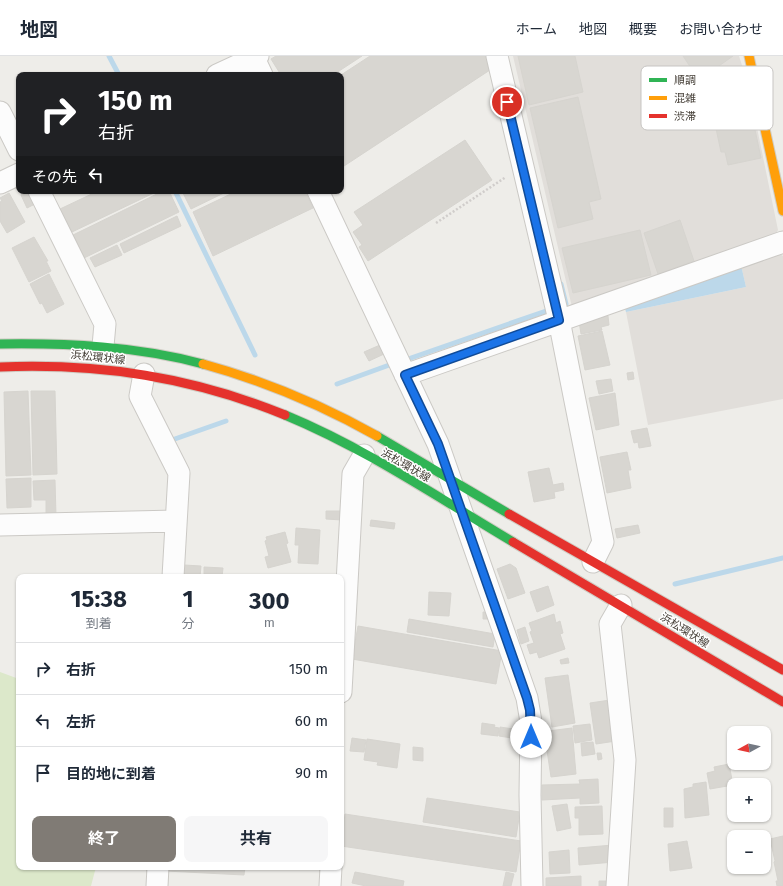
<!DOCTYPE html>
<html lang="ja">
<meta charset="utf-8">
<style>
:root{--surface:#fff;--page:#f6f6f7;--text:#1f2937;--muted:#747a83;--line:#e0e1e3;--accent:#807b75}
body{margin:0;font-family:"Fira Sans","Noto Sans JP",sans-serif;background:var(--page);color:var(--text);height:100vh;display:flex;flex-direction:column;font-size:15px;white-space:nowrap}
*{box-sizing:border-box;margin:0}
p{font-size:13px;color:var(--muted)}
.icon{flex:none;width:22px;height:22px;fill:none;stroke:currentColor;stroke-width:2;stroke-linecap:round;stroke-linejoin:round}
.map{position:relative;flex:1;overflow:hidden}
.sheet{position:absolute;left:16px;top:518px;width:328px;height:296px;display:flex;flex-direction:column;background:var(--surface);border-radius:8px;box-shadow:0 1px 3px #0004}
.sheet>*{flex:none}
.top-card{position:absolute;left:16px;top:16px;width:328px;height:122px;border-radius:8px;box-shadow:0 1px 3px #0004;background:#202124;color:#fff;overflow:hidden}
.needle{width:26px;rotate:262deg}
.buttons{position:absolute;left:727px;top:670px;display:grid;gap:8px}
.buttons a{display:grid;place-items:center;width:44px;height:44px;border-radius:8px;background:var(--surface);box-shadow:0 1px 3px #0004;font-size:20px}
.pin{position:absolute;display:grid;place-items:center;width:34px;height:34px;color:#fff;margin:-17px;border:2px solid #fff;border-radius:50%;box-shadow:0 1px 4px #0007}
.me{position:absolute;width:44px;margin:-22px;rotate:0deg;stroke-linejoin:round;filter:drop-shadow(0 0 3px #0008)}
.turn{display:flex;align-items:center;gap:14px;height:84px;padding:0 16px;font-size:18px}
.turn .icon{width:52px;height:52px;stroke-width:2.5}
.turn b{display:block;font-size:28px;line-height:34px}
.then{display:flex;align-items:center;height:38px;padding:0 16px;background:#0003;gap:8px;font-size:15px}
.eta{display:flex;justify-content:space-evenly;align-items:center;height:68px;text-align:center}
.eta b{font-size:24px;font-weight:700;line-height:28px}
.button{display:flex;gap:8px;margin-top:auto;padding:8px 16px}
.button a{flex:1;height:46px;border-radius:8px;background:var(--accent);color:#fff;font-size:16px;font-weight:700;line-height:46px;text-align:center}
.button a+a{background:var(--page);color:var(--text)}
ul{padding:0;list-style:none}
li{display:flex;align-items:center;gap:12px;height:52px;padding:0 16px;border-top:1px solid var(--line)}
li div{flex:1}
li b{display:block;font-size:15px}
li em{font-style:normal}
header{display:flex;align-items:center;gap:24px;box-sizing:border-box;height:56px;padding:0 20px;background:var(--surface);border-bottom:1px solid var(--line)}
header strong{font-size:19px}
nav{display:flex;gap:22px;margin-inline-start:auto;font-size:14px}
.map>svg:first-child{display:block}
</style>
<header>
<strong>地図</strong>
<nav><a>ホーム</a><a>地図</a><a>概要</a><a>お問い合わせ</a></nav>
</header>
<div class="map">
<svg width="783" height="830" viewBox="0 0 783 830">
<rect width="100%" height="100%" fill="#eeede9"/>
<!-- industrial -->
<path fill="#e1deda" d="M513 0H739L748 28 778 174 774 181 572 251Z
M777 196 783 200V343L648 369 626 256 746 231 741 209Z"/>
<!-- green -->
<path fill="#dce8ca" d="M0 616 19 623V811H96L91 830H0Z"/>
<!-- water -->
<path fill="#bcd8ea" d="M741 209 746 231 626 256 624 249Z"/>
<g fill="none" stroke-linecap="round" stroke-linejoin="round">
<!-- stream -->
<path stroke="#bcd8ea" stroke-width="5" d="M109 0 119 19
M175 135 255 299
M561 228 566 248 564 249
M411 302 549 254
M337 328 392 308
M172 384 226 365
M675 528 783 502"/>
</g>
<!-- building -->
<path fill="#d8d6d1" stroke="#d6d4cf" d="M276 0H362L333 19H281L271 3Z
M370 0H485L493 12 341 112V19Z
M518 0H575L583 36 529 49Z
M683 0H733L699 24Z
M744 22 761 102 728 109 725 96H721L707 30Z
M578 41 601 143 589 146 593 163 558 172 530 52Z
M465 84 492 124 368 205 359 191 362 189 353 176 363 169 354 156Z
M28 135H31L37 147 27 152 21 139Z
M98 135H158L72 176 60 153Z
M163 135H169L179 156 84 202 73 179Z
M182 135H228L191 153Z
M237 135H305L313 152 213 200 193 156Z
M9 137 25 166 7 177 0 165V146L2 145 0 142Z
M177 160 181 170 124 197 120 188Z
M680 164 694 205 658 218 644 177Z
M640 174 651 219 573 237 562 192Z
M34 181 48 205H46L51 215 29 226 12 192Z
M117 189 122 199 95 211 90 202Z
M49 218 64 248 47 257 42 247 40 248 30 228Z
M608 260 609 269 601 271 602 274 581 278 579 265Z
M602 275 610 309 585 314 578 280Z
M380 289 384 298 369 305 364 296Z
M633 316 634 323 628 324 627 317Z
M611 323 613 335 599 338 596 325Z
M28 335 31 419 6 420 4 336Z
M31 335H55L57 418 33 419Z
M615 337 619 369 596 374 589 342Z
M647 372 651 390 639 392 638 386 634 387 631 375Z
M627 396 631 414H628L631 432 607 437 600 401Z
M549 412 553 429 563 427 564 434 554 436 555 442 534 446 528 416Z
M31 422V451L7 452 6 423Z
M55 424 56 460H46V444H34L33 425Z
M326 455H343L342 464 326 463Z
M371 464 395 467 394 473 370 470Z
M638 469 640 477 617 482 615 473Z
M296 472 320 474 318 508 298 507 299 489H295Z
M285 476 288 487 286 488 291 506 268 512 265 501 269 500 265 485 267 484 266 481Z
M510 508 516 512 525 537 508 543 497 513Z
M184 509 201 510 200 521H183Z
M204 511 223 512 222 521H204Z
M548 530 554 549 537 556 530 536Z
M429 536 451 537 449 560 428 559Z
M483 556H488V563H483Z
M554 558 556 567 560 565 563 577 560 578 565 593 539 602 537 596 530 598 527 589 534 587 530 576 532 575 529 567Z
M409 563 495 578 493 591 407 576Z
M358 570 502 595 496 628 352 603Z
M525 571 529 585 521 588 517 574Z
M568 602 569 607 561 608 560 604Z
M568 619 575 667 552 671 545 622Z
M610 644 616 685 596 688 590 647Z
M482 667 495 669 494 671 499 672 498 680 481 678Z
M590 668 592 684 575 687 573 670Z
M500 671 520 674 518 683 499 680Z
M572 672 576 718 551 721 546 688H550L548 675Z
M352 682 366 684 364 696 350 695Z
M367 683 400 688 397 712 377 709 378 706 364 704Z
M593 686 595 698 582 700 581 687Z
M413 691 423 692V705L413 704Z
M597 697H601L602 703 598 704Z
M729 708 733 729 710 733 707 717 715 715 714 711Z
M598 723 599 747 580 748V742L542 744V729L580 728 579 724Z
M706 726 709 759 685 762 684 733 693 731V728Z
M427 742 520 756 516 781 423 766Z
M567 748 571 772 557 775 552 750Z
M602 750 603 778 579 779V762H575V751Z
M664 752H673V771H664Z
M345 758 521 785 516 816 341 790Z
M783 780V830H777L776 825H778L774 806 775 805 770 783Z
M687 785 692 812 670 815 668 788Z
M613 789 614 806 579 809 578 792Z
M569 794 570 817 550 818 549 796Z
M166 811H245L244 819 166 815Z
M355 816 404 825 403 830H366L352 827Z
M506 816 514 818 511 830H503Z
M581 820V830H546V822Z
M599 825H608V830H599Z"/>
<g fill="none" stroke-linecap="round" stroke-linejoin="round">
<!-- street casing -->
<g stroke="#cbc9c5" stroke-width="23">
<path id="street" d="M253 0 262 19
M497 0 559 264 603 486 593 506
M217 19 258 0
M0 56 19 94
M0 127 19 118
M39 135 105 268 103 290
M318 135 438 388 527 642 531 666 530 739 532 830
M144 318 140 340 179 417 173 521
M405 319 783 186
M0 469 176 465
M341 636 353 418 364 399
M157 830 158 811
M330 830 331 811
M617 830 625 704 610 568 621 549"/>
</g>
<!-- fast casing -->
<g stroke="#cfccc3" stroke-width="11">
<path id="fast" d="M0 288C68 287 137 290 203 308
M285 359C365 392 439 442 513 486
M377 380 509 458"/>
</g>
<!-- slow casing -->
<g stroke="#cfccc3" stroke-width="11">
<path id="slow" d="M749 0 783 155
M203 308C265 325 322 349 377 380"/>
</g>
<!-- jam casing -->
<g stroke="#cfccc3" stroke-width="11">
<path id="jam" d="M0 311C100 307 192 321 285 359
M509 458 783 614
M513 486 783 646"/>
</g>
<!-- path -->
<path stroke="#d0cdcb" stroke-width="2.5" stroke-dasharray="2 2" stroke-linecap="butt" d="M436 167 506 121"/>
<!-- street -->
<use href="#street" stroke="#fcfcfc" stroke-width="21"/>
<!-- fast -->
<use href="#fast" stroke="#30b455" stroke-width="9"/>
<!-- slow -->
<use href="#slow" stroke="#ff9f0a" stroke-width="9"/>
<!-- jam -->
<use href="#jam" stroke="#e5322d" stroke-width="9"/>
</g>
<g fill="none" stroke-linecap="round" stroke-linejoin="round">
<!-- route casing -->
<g stroke="#114b97" stroke-width="10">
<path id="route" d="M507 46 559 264 405 319 438 388 527 642 530 654 531 681"/>
</g>
<!-- route -->
<use href="#route" stroke="#1a73e8" stroke-width="7"/>
</g>
<g text-anchor="middle" stroke-width="3" stroke-linejoin="round" paint-order="stroke">
<!-- street labels -->
<g font-size="11" fill="#443e36" stroke="#fff">
<text transform="translate(98 301) rotate(6)" y="4">浜松環状線</text>
<text transform="translate(406 409) rotate(30)" y="4">浜松環状線</text>
<text transform="translate(685 574) rotate(32)" y="4">浜松環状線</text>
</g>
</g>
<!-- legend -->
<rect x="641" y="10" width="132" height="64" rx="6" fill="#fff" stroke="#c7c5c3" stroke-width="1"/>
<rect x="649" y="22" width="18" height="4" fill="#30b455"/>
<rect x="649" y="40" width="18" height="4" fill="#ff9f0a"/>
<rect x="649" y="58" width="18" height="4" fill="#e5322d"/>
<g font-size="11" fill="#443e36">
<text x="674" y="28">順調</text>
<text x="674" y="46">混雑</text>
<text x="674" y="64">渋滞</text>
</g>
</svg>
<div class="buttons">
<a><svg class="needle" viewBox="-14 -14 28 28"><path d="M0-13l5 13h-10z" fill="#e53935"/><path d="M0 13l5-13h-10z" fill="#747a83"/></svg></a>
<a>+</a>
<a>−</a>
</div>
<div class="pin" style="left:507px;top:46px;background:#d93025"><svg class="icon" aria-label="arrive" viewBox="0 0 24 24"><path d="M6 21V4h12l-3 4 3 4H6"/></svg></div>
<svg class="me" style="left:531px;top:681px" viewBox="-20 -20 40 40"><circle r="19" fill="#fff"/><path d="M0-13L10 11 0 6-10 11z" fill="#1a73e8"/></svg>
<div class="top-card">
<div class="turn"><svg class="icon" aria-label="right" viewBox="0 0 24 24"><path d="M7 20v-9h11M14 6l5 5-5 5"/></svg><div><b>150 m</b>右折</div></div>
<div class="then">その先<svg class="icon" aria-label="left" viewBox="0 0 24 24"><path d="M17 20v-9H6M10 6l-5 5 5 5"/></svg></div>
</div>
<section class="sheet">
<div class="eta">
<div><b>15:38</b><p>到着</p></div>
<div><b>1</b><p>分</p></div>
<div><b>300</b><p>m</p></div>
</div>
<ul>
<li><svg class="icon" aria-label="right" viewBox="0 0 24 24"><path d="M7 20v-9h11M14 6l5 5-5 5"/></svg><div><b>右折</b></div><em>150 m</em></li>
<li><svg class="icon" aria-label="left" viewBox="0 0 24 24"><path d="M17 20v-9H6M10 6l-5 5 5 5"/></svg><div><b>左折</b></div><em>60 m</em></li>
<li><svg class="icon" aria-label="arrive" viewBox="0 0 24 24"><path d="M6 21V4h12l-3 4 3 4H6"/></svg><div><b>目的地に到着</b></div><em>90 m</em></li>
</ul>
<div class="button"><a>終了</a><a>共有</a></div>
</section>
</div>
